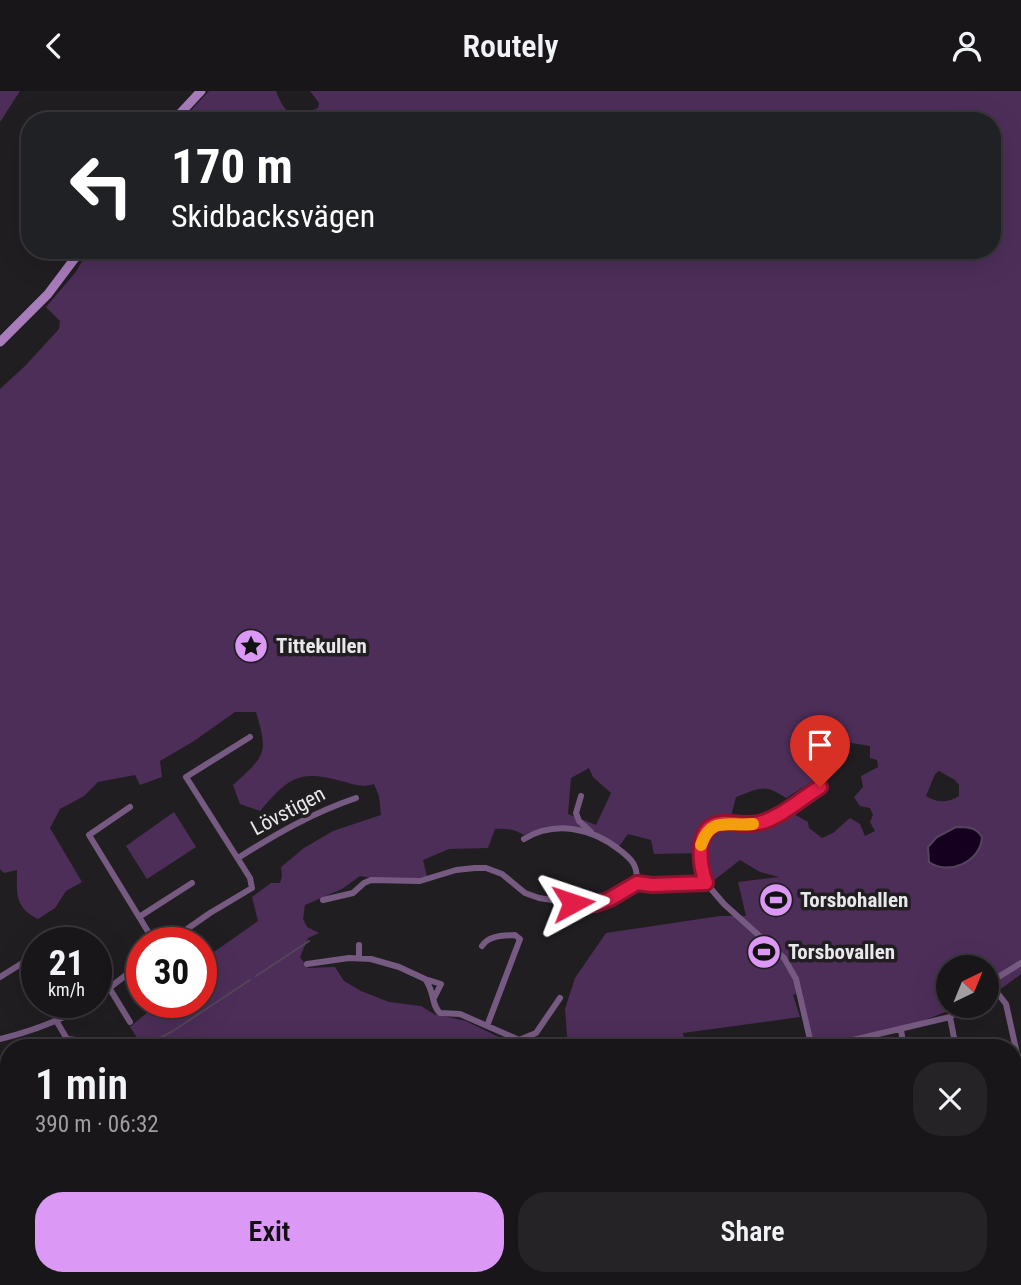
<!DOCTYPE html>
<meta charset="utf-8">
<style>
:root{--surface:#19161a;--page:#262327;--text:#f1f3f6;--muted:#9f9fa2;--line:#373539;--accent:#db99f5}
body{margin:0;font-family:"Roboto Condensed",sans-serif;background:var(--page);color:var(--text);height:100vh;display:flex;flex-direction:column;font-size:26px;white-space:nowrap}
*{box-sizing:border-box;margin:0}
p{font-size:23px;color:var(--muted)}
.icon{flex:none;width:38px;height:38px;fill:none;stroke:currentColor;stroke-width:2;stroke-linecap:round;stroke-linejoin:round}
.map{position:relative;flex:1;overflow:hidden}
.sheet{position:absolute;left:0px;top:948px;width:1022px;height:247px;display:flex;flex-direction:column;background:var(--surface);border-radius:28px 28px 0 0;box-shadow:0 7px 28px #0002,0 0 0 2px var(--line)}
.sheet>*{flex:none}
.hud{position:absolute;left:21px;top:21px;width:980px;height:147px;border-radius:28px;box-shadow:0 7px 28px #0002,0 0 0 2px var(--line);background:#202124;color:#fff;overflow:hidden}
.needle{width:46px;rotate:43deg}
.buttons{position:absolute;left:936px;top:864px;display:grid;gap:14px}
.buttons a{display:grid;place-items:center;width:63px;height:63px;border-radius:50%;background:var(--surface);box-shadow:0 7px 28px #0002,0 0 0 2px var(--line);font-size:35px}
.speed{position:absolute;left:21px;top:836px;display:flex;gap:14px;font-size:35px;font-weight:700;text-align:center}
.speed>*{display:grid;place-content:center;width:91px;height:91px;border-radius:50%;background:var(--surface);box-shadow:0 7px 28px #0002,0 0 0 2px var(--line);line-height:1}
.speed small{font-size:18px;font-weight:400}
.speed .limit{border:10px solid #d22;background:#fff;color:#111}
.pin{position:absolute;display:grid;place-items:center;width:60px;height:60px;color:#fff;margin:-72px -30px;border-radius:50% 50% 50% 0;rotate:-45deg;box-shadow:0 0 7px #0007}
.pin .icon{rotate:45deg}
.me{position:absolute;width:77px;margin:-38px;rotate:85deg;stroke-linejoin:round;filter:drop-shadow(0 0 5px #0008)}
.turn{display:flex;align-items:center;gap:24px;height:147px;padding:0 35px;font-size:32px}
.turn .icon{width:91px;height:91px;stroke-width:2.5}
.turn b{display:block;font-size:49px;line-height:60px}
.round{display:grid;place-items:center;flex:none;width:74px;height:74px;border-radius:28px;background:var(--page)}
.headline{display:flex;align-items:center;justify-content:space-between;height:119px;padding:0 35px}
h1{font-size:42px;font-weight:600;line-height:52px}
.cta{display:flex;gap:14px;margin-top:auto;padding:14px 35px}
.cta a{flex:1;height:80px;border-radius:28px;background:var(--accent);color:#111;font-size:28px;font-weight:600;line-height:80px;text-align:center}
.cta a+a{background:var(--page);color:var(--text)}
header{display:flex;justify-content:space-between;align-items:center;height:91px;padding:0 35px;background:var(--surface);font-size:32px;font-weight:600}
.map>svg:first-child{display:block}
</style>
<header><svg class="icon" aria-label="back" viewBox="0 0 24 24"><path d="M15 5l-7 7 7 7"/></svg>Routely<svg class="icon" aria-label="person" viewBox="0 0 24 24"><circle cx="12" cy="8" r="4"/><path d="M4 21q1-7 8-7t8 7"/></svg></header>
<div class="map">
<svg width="1021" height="1194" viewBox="0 0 1021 1194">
<rect width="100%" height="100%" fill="#211e22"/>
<!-- green -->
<path fill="#4d2e59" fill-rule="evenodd" d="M0 0H20L0 31Z
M209 0H276C286 26 293 28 318 17L319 12 310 0H1021V883L998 900 987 901V877H948V915H961L917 932 818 954 813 952 802 901 793 904 800 926 683 942 685 957H568L565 918 575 887 606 842 720 825H746L738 791 779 786 760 781 740 769 713 790 703 791 697 762 654 763 651 749 628 743 618 757C604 745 580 736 561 735 548 733 535 740 524 744 514 738 506 737 495 738L488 757 449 758 423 769 427 786 398 791 360 785 342 798 305 814 303 828 307 836 319 842 308 847 300 866 308 877 335 876 344 890 361 900 389 911 421 915 434 923 466 930 515 954V957H456L453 953 424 951 415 957H128L138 948 130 936 154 916 152 912H201V870L258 830 252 806 271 792H280L282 785 281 776 304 757 333 740 381 724 379 705 374 693C361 697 354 693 341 690 297 678 288 688 260 720L240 713 233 694C265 664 269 664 256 621H235L194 650 160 670 162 686 140 694 135 684 98 691 84 705 60 718 50 737 82 791 66 800 55 817 38 828C14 816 17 802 17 779L4 782 0 778V298L25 275 59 238 60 230 46 216 75 182 89 159H992V30H181ZM825 640 832 649 870 655V667L877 669 878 676 861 685 863 696 854 706 860 715 870 717 873 724 870 731 875 740 865 745 860 733 850 727 833 742 822 747 809 737 808 731 792 722 779 733 739 737 731 725 736 706C760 697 764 692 786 707L818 687C823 672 812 660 806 646L813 641ZM589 677 593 686 611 702 596 734 568 723 571 687ZM939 680 955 689 959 694V705C948 712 937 712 926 705L935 683Z
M174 721 196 756 147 788 126 755Z
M9 1008V1148L2 1142 0 1143V1037Z
M1021 1031V1194H788L782 1187 1013 1186V1034Z"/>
<!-- water -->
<path fill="#16001f" stroke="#55455c" stroke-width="2" d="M956 736C968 736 976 736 982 746 981 771 948 785 929 771L928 756 937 746Z"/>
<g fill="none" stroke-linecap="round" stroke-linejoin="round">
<!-- stream -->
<path stroke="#55455c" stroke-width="2" d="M256 885 309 850
M141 957 173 940 250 889
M0 1108 9 1088"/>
<!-- street -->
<path stroke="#765a81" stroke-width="6" d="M581 705 576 722 579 730 591 741
M130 716 89 744 155 852
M524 748C555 729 593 737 621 760 626 764 633 769 635 776 637 781 637 787 637 792
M238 767C276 743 312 722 356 707
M323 809 353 802 364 792 371 789 420 790 456 779 475 777H486L502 783 525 802 539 807 586 814 610 808 637 792 651 794 706 792
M139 826 192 792
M53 852 75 838 84 852
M167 852 210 822 252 797 250 787 186 686 250 646
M482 855C489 844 503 845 515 844L520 848 487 935
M359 866V854
M307 873 349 867 371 868 399 876 425 888 441 893 434 907
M96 875 130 931
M0 886 37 863
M425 888C435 901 431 914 440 922L460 923 519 949 536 942 560 907
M987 893 1021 872
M987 904H999L1006 913 1018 967 1021 968
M96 907 142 872
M950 926 956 957
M57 931 67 948 93 951
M901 939 904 957
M0 948C33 940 61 930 90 912
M423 957 427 954
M812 957 796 888 784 867 724 813 706 792 700 767 704 744 711 737 721 732 734 734 761 732 822 695
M819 957 950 926 968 915
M278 1186 279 1194
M329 1186 333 1194
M408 1186 417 1194
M663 1186 664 1194
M107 1194 121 1186
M230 1194V1186
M293 1194 316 1186
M745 1194 749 1190 746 1186
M767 1194 773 1186"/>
<!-- secondary -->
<path stroke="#a87bba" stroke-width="9" d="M173 30 201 0
M0 251 48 203 81 159
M1013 1024 1021 1022
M0 1155 9 1181
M11 1186 13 1194
M419 1194 426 1186"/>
</g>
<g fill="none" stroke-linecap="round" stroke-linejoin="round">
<!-- route casing -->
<g stroke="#92132f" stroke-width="18">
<path id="route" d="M573 812 596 813 610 808 637 792 652 794 706 792C700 775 693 735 721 732 734 731 746 735 759 732 780 727 801 708 820 696"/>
</g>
<!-- route -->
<use href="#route" stroke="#e11d48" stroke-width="12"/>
<!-- slow -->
<path stroke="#f59e0b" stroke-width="12" d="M701 754C711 724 729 736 753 733"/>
</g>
<!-- icons -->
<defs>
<g id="sight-disc" transform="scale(1.75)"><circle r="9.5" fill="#db99f5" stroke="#211e22"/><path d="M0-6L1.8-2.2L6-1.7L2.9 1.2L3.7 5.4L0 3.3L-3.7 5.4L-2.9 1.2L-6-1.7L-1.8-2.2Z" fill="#111"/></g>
<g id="stadium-disc" transform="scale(1.75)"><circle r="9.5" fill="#db99f5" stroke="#211e22"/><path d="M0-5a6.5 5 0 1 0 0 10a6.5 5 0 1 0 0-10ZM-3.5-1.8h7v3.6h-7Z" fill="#111"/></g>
</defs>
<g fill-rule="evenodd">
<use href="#sight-disc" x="251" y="555"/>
<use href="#stadium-disc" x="776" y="809"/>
<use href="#stadium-disc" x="764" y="861"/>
</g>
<g text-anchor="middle" stroke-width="7" stroke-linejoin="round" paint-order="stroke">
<!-- poi labels -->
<g font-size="21" font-weight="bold" fill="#e8e7e9" stroke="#211e22" text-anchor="start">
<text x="276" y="562">Tittekullen</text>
<text x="800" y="816">Torsbohallen</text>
<text x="788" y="868">Torsbovallen</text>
</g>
<!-- street labels -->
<g font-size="21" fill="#e8e7e9" stroke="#211e22">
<text transform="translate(288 720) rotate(-28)" y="7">Lövstigen</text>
</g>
</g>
</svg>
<div class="buttons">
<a><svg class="needle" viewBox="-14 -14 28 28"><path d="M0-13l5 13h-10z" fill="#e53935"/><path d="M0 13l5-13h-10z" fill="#9f9fa2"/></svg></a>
</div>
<div class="speed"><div>21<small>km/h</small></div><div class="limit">30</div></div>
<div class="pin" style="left:820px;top:696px;background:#d93025"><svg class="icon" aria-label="arrive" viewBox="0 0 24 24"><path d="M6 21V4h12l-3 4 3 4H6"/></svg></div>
<svg class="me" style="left:573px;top:812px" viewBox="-20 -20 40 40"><path d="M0-17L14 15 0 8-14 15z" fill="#e11d48" stroke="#fff" stroke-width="4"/></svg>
<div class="hud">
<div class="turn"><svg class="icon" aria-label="left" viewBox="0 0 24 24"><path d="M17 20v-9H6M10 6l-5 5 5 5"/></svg><div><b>170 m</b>Skidbacksvägen</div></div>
</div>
<section class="sheet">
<div class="headline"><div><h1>1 min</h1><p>390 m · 06:32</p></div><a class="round"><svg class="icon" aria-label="close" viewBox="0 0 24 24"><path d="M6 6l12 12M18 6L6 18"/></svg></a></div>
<div class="cta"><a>Exit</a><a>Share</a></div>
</section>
</div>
